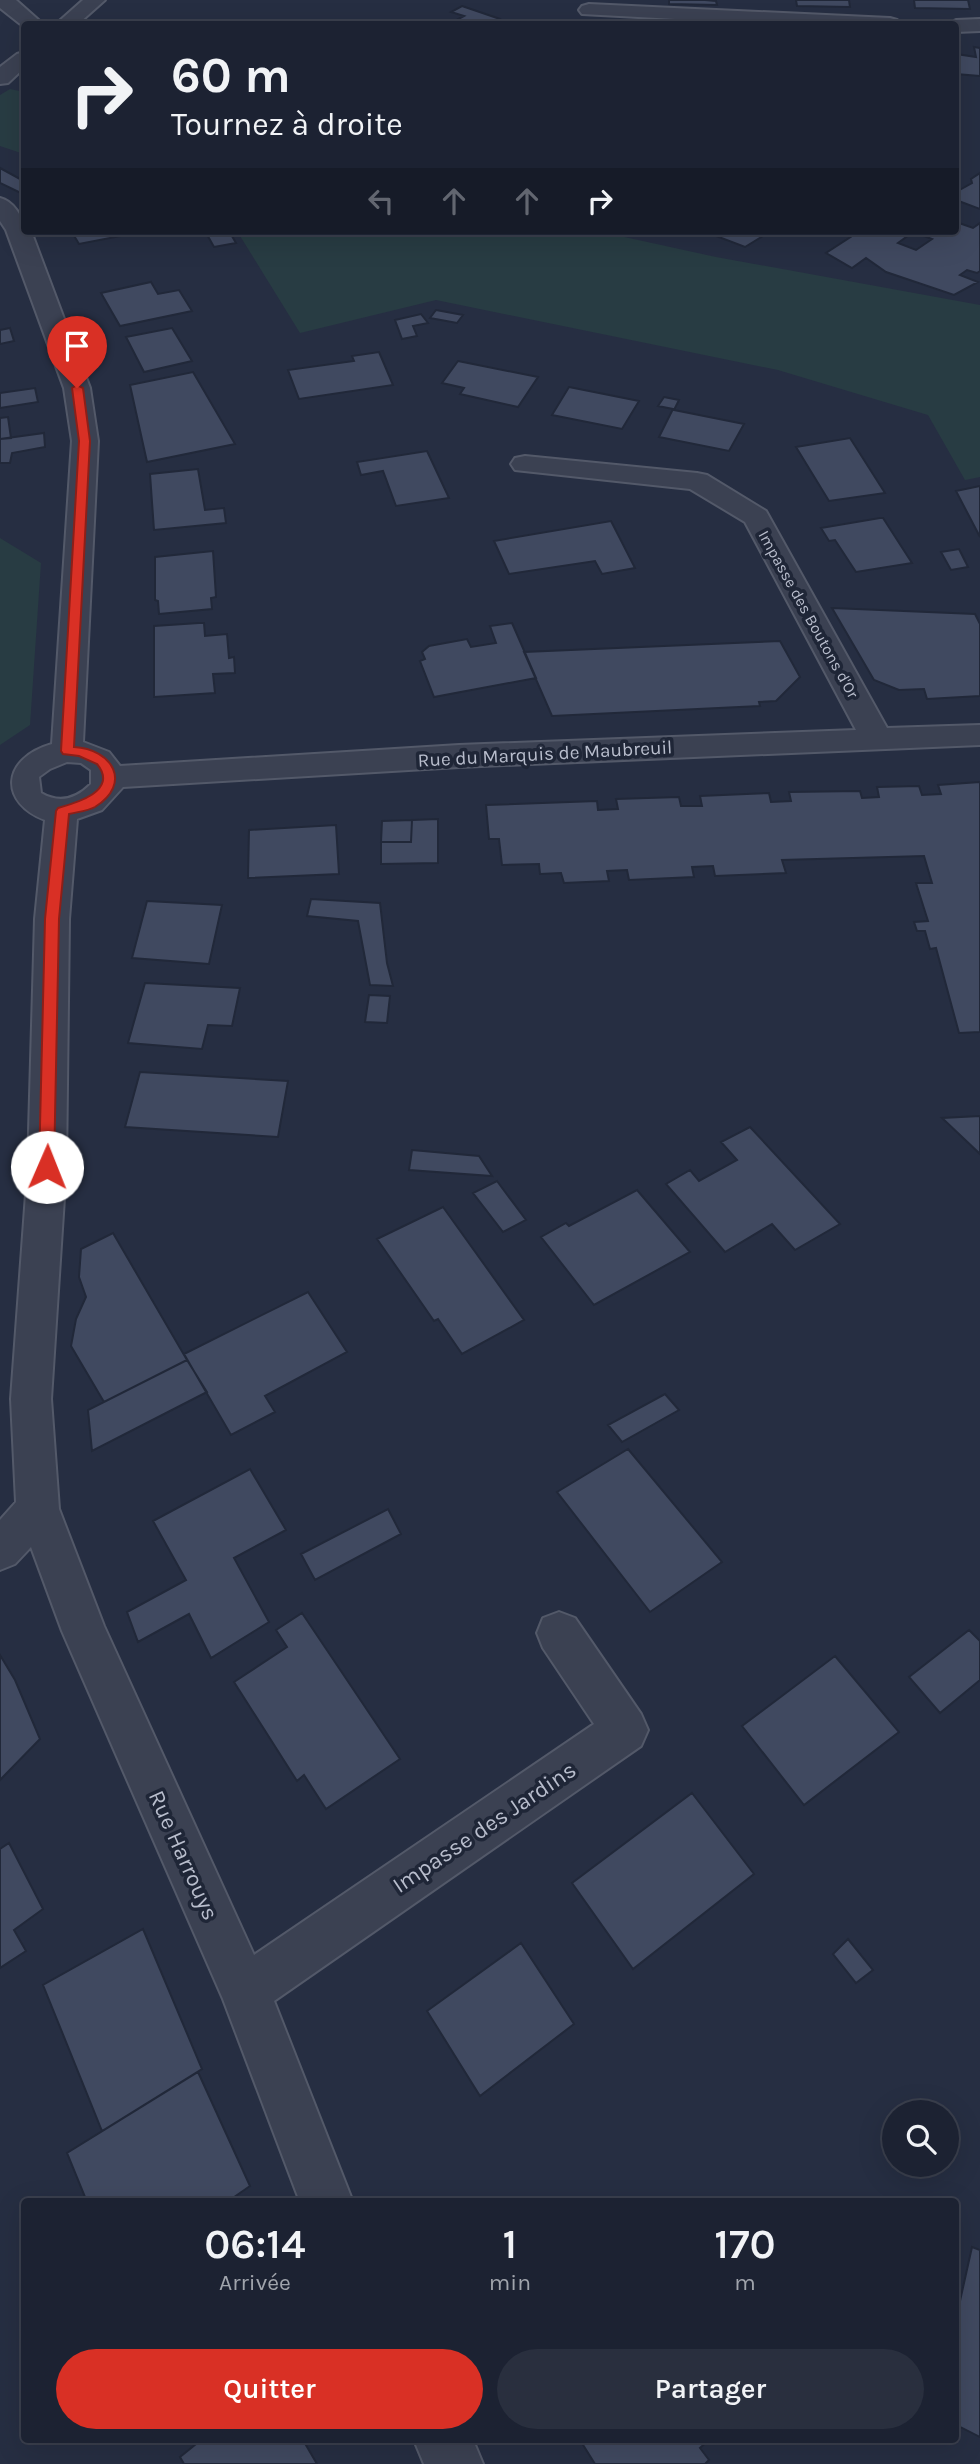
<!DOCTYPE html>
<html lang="fr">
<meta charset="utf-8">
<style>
:root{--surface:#1c2232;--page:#292f3e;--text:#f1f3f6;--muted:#a0a4ac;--line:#3a3f4d;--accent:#d93025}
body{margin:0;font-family:Karla,sans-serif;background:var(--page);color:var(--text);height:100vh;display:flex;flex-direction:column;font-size:26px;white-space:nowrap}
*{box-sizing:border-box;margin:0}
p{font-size:23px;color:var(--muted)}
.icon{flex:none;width:38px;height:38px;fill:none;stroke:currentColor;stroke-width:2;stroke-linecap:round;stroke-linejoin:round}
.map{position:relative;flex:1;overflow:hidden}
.details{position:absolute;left:21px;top:2198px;width:938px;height:245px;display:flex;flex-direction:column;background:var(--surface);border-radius:7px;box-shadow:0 7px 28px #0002,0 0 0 2px var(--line)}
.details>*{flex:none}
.top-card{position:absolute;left:21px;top:21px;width:938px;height:214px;border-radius:7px;box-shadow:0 7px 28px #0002,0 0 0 2px var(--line);background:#1c2232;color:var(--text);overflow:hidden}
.tools{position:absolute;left:882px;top:2100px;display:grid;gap:14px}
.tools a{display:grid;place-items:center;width:77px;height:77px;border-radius:50%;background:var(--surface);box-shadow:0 7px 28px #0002,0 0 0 2px var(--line);font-size:35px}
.pin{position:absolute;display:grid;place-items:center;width:60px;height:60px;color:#fff;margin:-72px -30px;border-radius:50% 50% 50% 0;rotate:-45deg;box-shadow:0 0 7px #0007}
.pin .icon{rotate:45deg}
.me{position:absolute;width:77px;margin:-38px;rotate:1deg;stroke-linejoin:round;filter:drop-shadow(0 0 5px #0008)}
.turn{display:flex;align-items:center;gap:24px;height:147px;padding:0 35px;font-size:32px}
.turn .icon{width:91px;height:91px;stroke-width:2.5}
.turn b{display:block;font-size:49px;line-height:60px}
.lanes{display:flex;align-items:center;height:66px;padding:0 35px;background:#0003;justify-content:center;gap:35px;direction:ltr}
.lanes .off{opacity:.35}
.eta{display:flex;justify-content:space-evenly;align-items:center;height:119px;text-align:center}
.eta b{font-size:42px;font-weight:600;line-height:49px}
.primary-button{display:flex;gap:14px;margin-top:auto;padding:14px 35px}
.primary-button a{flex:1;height:80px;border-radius:42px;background:var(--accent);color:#fff;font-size:28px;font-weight:600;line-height:80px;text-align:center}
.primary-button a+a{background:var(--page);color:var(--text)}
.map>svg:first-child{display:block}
</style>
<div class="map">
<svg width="980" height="2464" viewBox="0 0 980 2464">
<rect width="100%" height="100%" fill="#262e42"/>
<!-- green -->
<path fill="#283c43" d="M10 89 24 92V154L0 146V95Z
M237 231H597L716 257 980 305V477L965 480 928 415 778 370 436 300 300 333Z
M0 538 41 563 30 725 0 745Z"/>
<!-- building -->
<path fill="#404960" stroke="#212839" stroke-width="2" fill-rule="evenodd" d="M669 0H705L716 1 717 5 669 4Z
M796 0H849L850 7 797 6Z
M914 0H968L970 9 915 8Z
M462 6 500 19 503 21 496 24H449L464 16 451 12Z
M974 47 980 48V76L956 74V54L976 57Z
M0 168 20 179 24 176V200L21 193 0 183Z
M980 173V209L956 200V192L972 183 971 179Z
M956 218 959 220V223L973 228 980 223V271L977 273 967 270 960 275 978 282 954 295 886 272 866 258 852 268 826 253 852 236 851 231H956ZM913 232 932 239 916 250 898 243Z
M76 231H135L136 233 79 244 73 234 77 233Z
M205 231H229L236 243 214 247Z
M703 231H771L745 247Z
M151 282 158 294 179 290 192 311 120 326 101 293Z
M436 310 463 315 457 323 430 318Z
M421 314 428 323 413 326 417 336 402 339 395 320Z
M10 328 14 341 0 344V330Z
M172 328 192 361 144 372 126 337Z
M379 352 393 385 299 399 288 370 354 361 352 356Z
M458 361 538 377 518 407 460 394 464 388 442 383Z
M193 372 235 444 147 462 130 385Z
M569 387 639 401 622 429 552 415Z
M35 388 38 402 0 408V393Z
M664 397 679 400 674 410 744 424 729 451 659 437 673 409 658 406Z
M8 417 11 438 0 439V418Z
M44 433 45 447 12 453 10 463H0V439Z
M850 438 885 493 829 501 796 447Z
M427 451 449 498 396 506 383 471 361 475 357 462Z
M198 469 205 510 224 508 226 523 154 530 150 474Z
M980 486V537L956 491Z
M880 518H883L912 563 856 572 835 540 829 541 821 528Z
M611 521 635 568 602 574 595 561 509 574 494 541Z
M959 549 968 567 951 570 941 552Z
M213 551 216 597 211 598 212 609 159 614 158 601 155 600V557Z
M832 608 975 614 980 624V696L927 699 924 689 899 690 874 680Z
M199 623H204L205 636 227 634 229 658 234 657 235 673 213 674 215 693 154 697V626Z
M512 623 536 678 434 697 420 661 425 659 422 652 429 646 467 639 471 647 496 643 490 626Z
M780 641 800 677 776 701 759 702 760 706 552 716 524 652Z
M980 782V1032L959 1033 936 948 930 949 925 931H917L914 922 928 921 916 883H932L924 856 782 860 786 873 715 876 713 866 692 867 694 877 629 880 627 870 607 871 609 881 564 883 561 873 540 874 539 864 502 865 499 839H489L486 805 597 801 598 810 618 809 616 799 679 797 681 806H702L700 796 769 793 771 802 791 801 789 792 860 791 862 798 879 797 877 787 919 786 922 795 941 794 938 785Z
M438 819V863L381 864V842H411L412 820Z
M412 820 411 842H381L382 821Z
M336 825 339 874 248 878 249 830Z
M311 899 380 903 387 963 393 986 370 985 358 921 307 916Z
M147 901 222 905 209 964 132 958Z
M145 983 240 988 232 1026 208 1025 202 1049 128 1043Z
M369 995 390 996 387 1023 365 1022Z
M140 1072 288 1081 278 1137 125 1127Z
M980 1116V1154L942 1118Z
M750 1127 840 1224 795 1250 772 1224 725 1252 666 1184 690 1170 699 1181 737 1160 721 1142Z
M412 1150 479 1156 492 1176 409 1170Z
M497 1181 526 1220 503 1232 473 1193Z
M637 1190 690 1252 594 1305 541 1237 566 1223 569 1226Z
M443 1207 524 1320 462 1354 438 1319 434 1321 377 1239Z
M113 1233 187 1360 104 1402 71 1346 76 1319 86 1297 79 1277 81 1249Z
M308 1292 347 1352 265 1396 275 1412 231 1435 184 1354Z
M187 1360 207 1392 92 1451 88 1410Z
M665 1394 679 1410 622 1442 608 1425Z
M628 1449 722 1562 650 1612 557 1492Z
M250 1469 286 1530 234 1558 269 1622 211 1658 189 1614 138 1642 127 1612 186 1580 153 1521Z
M388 1509 401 1534 315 1580 301 1554Z
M302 1613 400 1759 326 1809 304 1775 297 1781 234 1682 287 1647 276 1630Z
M969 1630 980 1641V1680L940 1713 909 1677Z
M0 1655 15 1680 40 1739 0 1780Z
M835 1656 899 1732 804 1805 742 1726Z
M692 1793 754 1874 633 1969 572 1883Z
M9 1843 43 1909 14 1930 26 1951 0 1968V1849Z
M143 1929 202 2069 102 2131 43 1985Z
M848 1939 873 1970 856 1983 833 1954Z
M521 1943 574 2024 480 2096 427 2011Z
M198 2072 250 2186 227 2202H87L67 2153Z
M972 2247 980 2250V2437L956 2425V2319Z
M201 2440H303L317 2464H184L180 2457Z
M580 2440H709L700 2448 709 2460 705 2464H595Z"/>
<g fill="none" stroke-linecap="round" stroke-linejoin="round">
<!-- minor casing -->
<g stroke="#535969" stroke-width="4">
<path id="minor" d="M0 0H16L43 24H24V27L0 8Z
M83 0H105L78 24H56Z
M589 4 890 18 897 20 900 24H769L582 14 579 10 582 6Z
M980 19V31L956 32V24H947L956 20Z
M24 52V68L8 83 0 84V67L17 54Z
M0 198C13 201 24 217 24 231H31L90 388 98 441 83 742 109 752 120 766 459 745 856 730 745 522 690 489 515 470 511 464 515 458 525 456 697 473 707 475 766 511 887 728 980 725V745L459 767 123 787 102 810 77 819 69 919 66 1167 51 1399 59 1509 104 1626 254 1955 594 1724 543 1648 537 1633 543 1618 559 1612 575 1618 641 1714 648 1730 641 1746 274 2001 353 2202H300L223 1999 62 1631 31 1547 15 1564 0 1570V1520L16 1502 11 1399 28 1167 35 919 45 820C0 803 0 759 52 744L72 441 64 388 6 230 0 221ZM67 762 81 763 91 770V784C76 799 60 804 41 793L39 777 50 769Z
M414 2440H473L483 2464H424Z"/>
</g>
<!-- minor -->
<use href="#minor" fill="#3b4152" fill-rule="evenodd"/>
</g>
<!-- route -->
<path fill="#d93025" stroke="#8d1f18" stroke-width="2" d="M77 385 83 388 90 441 74 747C112 749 133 783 95 807 88 811 77 812 69 814L59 919 54 1167 47 1174 39 1167 45 919 56 811 58 808C76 803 119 791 97 764L79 756 63 754 61 751 79 441 72 388Z"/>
<g text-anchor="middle" stroke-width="7" stroke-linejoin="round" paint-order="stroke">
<!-- far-street labels -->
<g font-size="16" fill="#b8bdcc" stroke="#1f2637">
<text transform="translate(809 614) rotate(61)" y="6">Impasse des Boutons d'Or</text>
</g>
<!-- street labels -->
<g font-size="19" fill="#b8bdcc" stroke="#1f2637">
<text transform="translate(545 753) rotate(-3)" y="7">Rue du Marquis de Maubreuil</text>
</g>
<!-- near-street labels -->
<g font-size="23" fill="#b8bdcc" stroke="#1f2637">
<text transform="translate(484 1827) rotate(-34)" y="8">Impasse des Jardins</text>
<text transform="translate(184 1855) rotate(66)" y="8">Rue Harrouys</text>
</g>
</g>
</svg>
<div class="tools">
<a><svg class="icon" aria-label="search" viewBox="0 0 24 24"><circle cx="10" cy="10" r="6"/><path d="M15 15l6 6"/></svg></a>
</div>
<div class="pin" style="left:77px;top:388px;background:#d93025"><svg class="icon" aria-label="arrive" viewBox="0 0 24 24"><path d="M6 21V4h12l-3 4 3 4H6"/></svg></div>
<svg class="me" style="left:47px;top:1167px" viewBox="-20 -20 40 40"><circle r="19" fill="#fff"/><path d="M0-13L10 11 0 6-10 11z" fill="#d93025"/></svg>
<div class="top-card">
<div class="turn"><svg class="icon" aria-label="right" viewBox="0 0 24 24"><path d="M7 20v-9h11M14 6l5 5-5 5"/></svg><div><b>60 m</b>Tournez à droite</div></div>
<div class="lanes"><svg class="icon off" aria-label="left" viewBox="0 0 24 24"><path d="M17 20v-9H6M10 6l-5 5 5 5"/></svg><svg class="icon off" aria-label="ahead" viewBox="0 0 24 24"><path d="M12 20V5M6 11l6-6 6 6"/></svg><svg class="icon off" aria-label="ahead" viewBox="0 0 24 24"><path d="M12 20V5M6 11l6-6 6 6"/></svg><svg class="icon" aria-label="right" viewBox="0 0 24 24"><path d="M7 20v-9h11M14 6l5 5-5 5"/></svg></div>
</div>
<section class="details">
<div class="eta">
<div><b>06:14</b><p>Arrivée</p></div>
<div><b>1</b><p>min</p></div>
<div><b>170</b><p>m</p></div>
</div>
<div class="primary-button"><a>Quitter</a><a>Partager</a></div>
</section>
</div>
